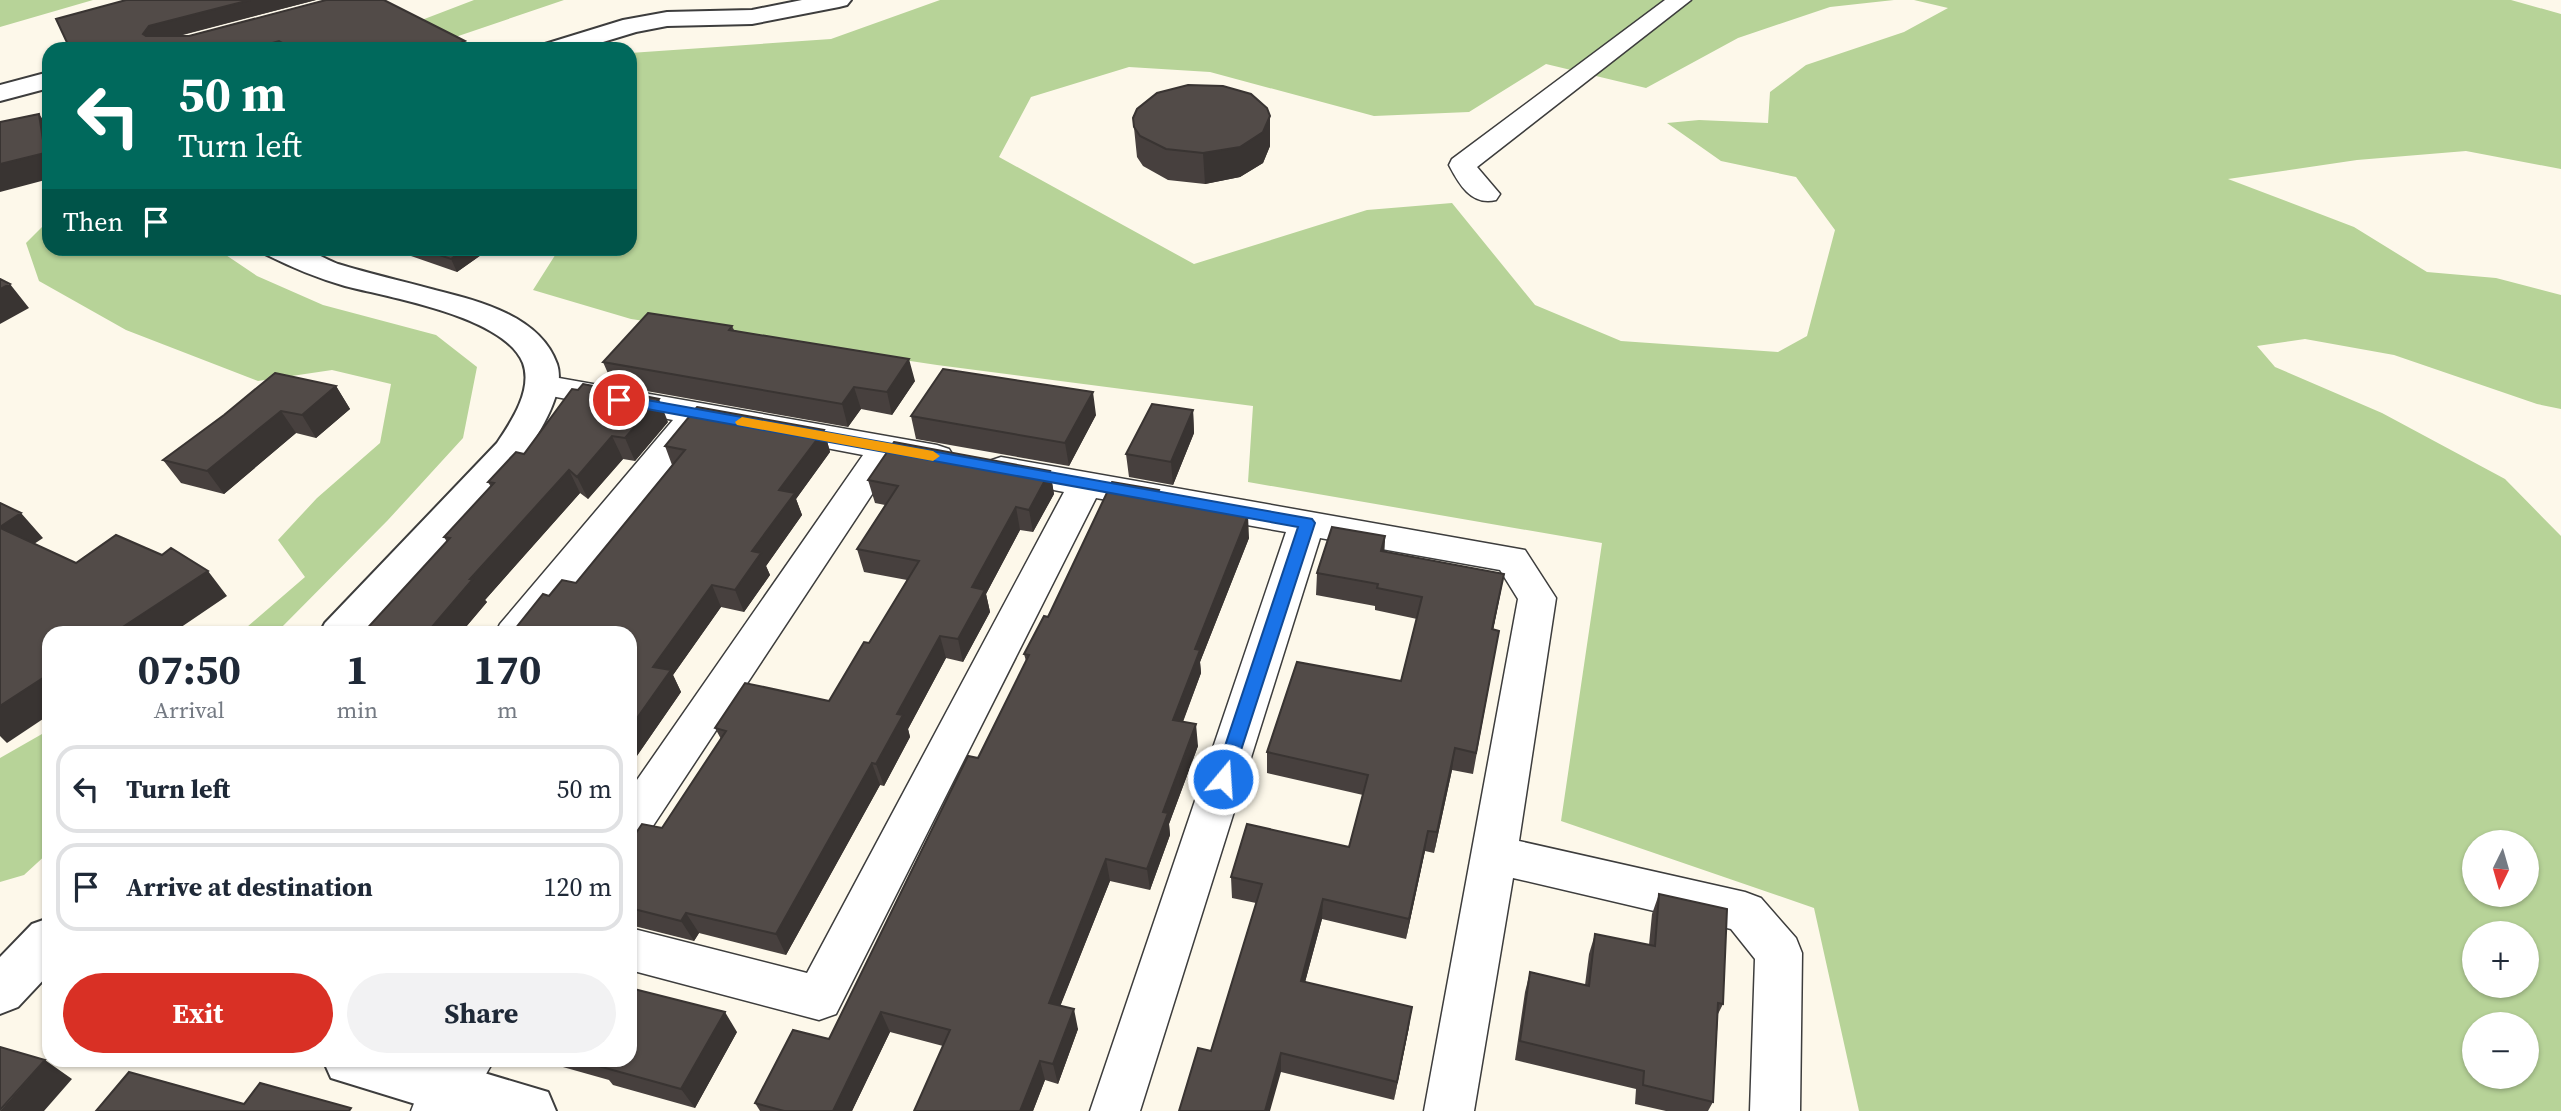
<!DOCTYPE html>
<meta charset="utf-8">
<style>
:root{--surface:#fff;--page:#f2f2f3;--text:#1f2937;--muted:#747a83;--line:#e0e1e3;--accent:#d93025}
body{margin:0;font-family:"Source Serif 4",serif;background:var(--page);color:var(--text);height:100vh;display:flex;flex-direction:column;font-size:26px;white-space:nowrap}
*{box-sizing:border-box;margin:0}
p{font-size:23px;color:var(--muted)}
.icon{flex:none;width:38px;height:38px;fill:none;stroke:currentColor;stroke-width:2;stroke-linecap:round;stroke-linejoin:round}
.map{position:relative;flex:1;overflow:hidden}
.drawer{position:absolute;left:42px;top:626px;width:595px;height:441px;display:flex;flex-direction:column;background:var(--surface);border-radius:21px;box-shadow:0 2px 5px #0004}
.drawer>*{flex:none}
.banner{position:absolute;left:42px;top:42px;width:595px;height:214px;border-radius:21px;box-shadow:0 2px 5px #0004;background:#00695c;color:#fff;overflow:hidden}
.needle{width:46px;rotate:185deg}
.buttons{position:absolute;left:2462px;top:830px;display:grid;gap:14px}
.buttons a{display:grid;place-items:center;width:77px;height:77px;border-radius:50%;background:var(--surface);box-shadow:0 2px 5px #0004;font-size:35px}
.pin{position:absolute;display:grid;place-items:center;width:60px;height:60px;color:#fff;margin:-30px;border:4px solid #fff;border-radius:50%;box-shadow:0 2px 7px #0007}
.me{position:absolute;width:77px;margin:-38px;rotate:18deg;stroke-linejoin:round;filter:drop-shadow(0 0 5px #0008)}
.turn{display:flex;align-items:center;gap:24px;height:147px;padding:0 21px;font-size:32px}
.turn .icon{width:91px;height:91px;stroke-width:2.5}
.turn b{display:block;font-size:49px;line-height:60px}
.then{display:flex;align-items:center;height:66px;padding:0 21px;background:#0003;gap:14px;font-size:26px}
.eta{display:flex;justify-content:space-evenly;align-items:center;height:119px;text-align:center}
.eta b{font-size:42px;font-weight:700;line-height:49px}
.action{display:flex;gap:14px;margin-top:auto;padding:14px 21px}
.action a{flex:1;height:80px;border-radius:42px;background:var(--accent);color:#fff;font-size:28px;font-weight:700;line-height:80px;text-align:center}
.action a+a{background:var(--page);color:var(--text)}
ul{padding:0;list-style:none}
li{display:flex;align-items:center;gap:21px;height:88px;margin:0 14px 10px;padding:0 7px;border:4px solid var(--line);border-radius:21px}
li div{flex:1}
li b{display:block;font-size:26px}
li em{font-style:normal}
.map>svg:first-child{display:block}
</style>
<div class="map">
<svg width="2561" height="1111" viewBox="0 0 2561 1111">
<rect width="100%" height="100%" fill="#fdf8ea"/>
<!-- forest -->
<path fill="#b7d398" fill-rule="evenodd" d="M0 0H93L0 27Z
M474 0H564L420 49H346Z
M940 0H1894L1830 7 1738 38 1646 88 1546 64 1469 112 1374 116 1210 72 1129 67 1031 97 999 157 1194 264 1367 210 1452 203 1535 305 1621 341 1778 352 1807 336 1835 230 1796 177 1721 161 1667 123 1699 120 1768 123 1770 92 1806 65 1904 32 1948 8 1914 0H2511L2561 14V169L2466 151 2357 160 2228 179 2354 227 2427 272 2496 278 2561 295V409L2537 404 2394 355 2305 339 2257 346 2275 367 2382 413 2505 479 2561 536V1111H1859L1814 908 1561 821 1602 543 1248 482 1253 406 937 365 631 319 533 290 559 249 630 248V53L831 39ZM2474 842H2527V894H2474ZM2474 933H2527V985H2474ZM2474 1024H2527V1076H2474Z
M49 220V248L217 249 257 276 323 305 436 335 477 367 463 438 388 520 276 633H240L305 577 278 540 317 498 380 443 391 384 332 370 258 381 126 330 39 281 26 243Z
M49 730V852L24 875 0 882V758Z"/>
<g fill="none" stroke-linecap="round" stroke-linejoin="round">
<!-- minor casing -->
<g stroke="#3d3d3d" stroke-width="3">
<path id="minor" d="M1665 0H1691L1477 167 1500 194 1496 200C1471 206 1459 184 1449 165L1452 159Z
M542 375 937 445 949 449 954 457 949 465 937 469 894 461 645 838 630 844V790L863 455 705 425 536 634H495L500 624 673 420 531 392 526 385 531 378Z
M1001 457 1525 550 1556 598 1519 841 1745 892 1761 898 1796 938 1802 953 1800 1111H1750L1755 959 1731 929 1513 878 1474 1111H1424L1518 599 1500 570 1320 538 1140 1111H1090L1286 532 1096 498 836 1014 819 1020 630 970V928L807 973 1064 492 989 477 984 469 989 461Z
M441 1060H494L465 1111H411L418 1093Z"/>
</g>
<!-- tertiary casing -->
<g stroke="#3d3d3d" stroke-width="4">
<path id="tertiary" d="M802 0H851L847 5 839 7 752 24 667 26 636 32 580 49H541L545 44 623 20 667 12 752 10Z
M49 72V88L0 101V85Z
M261 248C273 248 286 247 298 248 311 250 325 259 338 264 370 274 403 281 435 290 479 301 540 316 557 364 579 428 407 587 364 634H319L325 623 497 443C511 422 533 390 523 363 504 316 391 298 345 286 317 278 291 267 265 254Z
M49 918V974L18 1007 0 1014V957L32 924Z
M323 1060H441L548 1092 556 1111H438L331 1078Z"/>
</g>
<!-- minor -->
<use href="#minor" fill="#fff" fill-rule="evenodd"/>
<!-- tertiary -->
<use href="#tertiary" fill="#fff" fill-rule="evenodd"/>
</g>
<!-- wall -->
<path fill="#47403e" d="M126 0H316L179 36 468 49H70Z
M1270 116V146L1263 163 1240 177 1205 184 1168 180 1143 166 1137 157 1133 118Z
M388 248H491L457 272Z
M732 326 734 330 915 381 892 415 861 409 848 427 613 385 603 362Z
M336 386 350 409 316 438 296 433 224 494 181 483 163 460Z
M1193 410 1194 433 1173 485 1129 477 1126 454Z
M1096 415 1069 466 916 439 911 416Z
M668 422 635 461 623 459 588 499 580 493 485 600 487 602 460 634H362L447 542 444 537 491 487 488 482 524 454Z
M824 430 830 452 796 499 802 515 766 566 770 575 744 612 721 607 673 675 681 692 632 763 633 767 630 771 549 596 576 583 672 465 665 446Z
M1050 471 1054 494 1033 532 1020 530 986 594 990 612 963 662 946 658 908 729 910 737 884 786 880 785 786 955 699 933 694 941 630 925V842L662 828 721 739 715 728 829 701 869 643 907 580 864 572 857 549 885 505 875 503 868 480Z
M1160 499 1249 538 1200 662 1201 673 1183 722 1198 746 1169 824 1170 835 1150 890 1110 881 1060 1006 1078 1029 1058 1084 1045 1080 1033 1111H914L943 1046 890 1032 852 1111H760L755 1103 829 1039 978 758 1026 661 1024 654 1048 617Z
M1385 536 1384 552 1504 574 1493 630 1499 631 1473 774 1452 770 1434 853 1425 851 1406 939 1322 919 1305 982 1409 1027 1394 1100 1281 1072 1256 903 1232 898 1231 877 1349 847 1363 795 1267 773V752L1401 681 1417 619 1375 610V606L1316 595 1317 573Z
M1659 894 1723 1004 1718 1014 1713 1102 1708 1111H1666L1635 1104 1636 1089 1515 1060 1525 992 1530 972 1585 985 1589 954 1595 934 1649 945 1652 914Z
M737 1032 695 1108 613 1085 609 1080 538 1060H630Z"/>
<!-- shaded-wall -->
<path fill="#393432" d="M250 0H316L158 41 153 49 143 34 149 26Z
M279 41 283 49H252Z
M465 41 468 49H447Z
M39 114 49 128V179L0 192V164Z
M1270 116V146L1263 163 1240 177 1205 184 1203 153Z
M466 248H491L457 272 451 259Z
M10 284 29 308 0 324V289Z
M909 359 915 381 892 415 887 392Z
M336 386 350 409 316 438 302 415Z
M854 387 861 409 848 427 842 404Z
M1093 392 1096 415 1069 466 1065 443Z
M659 399 668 422 635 461 625 438Z
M1193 410 1194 433 1173 485 1171 462Z
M281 411 296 433 224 494 207 471Z
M824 430 830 452 796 499 802 515 766 566 770 575 744 612 735 590 779 490Z
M612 436 623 459 588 499 577 477Z
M569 470 580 493 485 600 487 602 460 634H426L470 579Z
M1050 471 1054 494 1033 532 1029 510Z
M1016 507 1020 530 986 594 990 612 963 662 958 639 972 587Z
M21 513 43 538 22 552 0 528V527Z
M1248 515 1249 538 1200 662 1201 673 1175 742 1173 720 1195 649Z
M1385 536 1384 558 1381 551Z
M208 571 227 596 171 634H112Z
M1504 574 1500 596 1489 651 1492 629Z
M712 585 721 607 673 675 681 692 632 763 633 767 630 771V728L653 667Z
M940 636 946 658 908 729 910 737 884 786 876 764 897 714Z
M49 674V715L7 743 0 736V706Z
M1196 724 1198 746 1169 824 1170 835 1150 890 1147 869 1163 812Z
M1455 748 1452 770 1434 853 1437 832Z
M872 763 880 785 786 955 776 934Z
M1428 831 1425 851 1406 939 1409 919Z
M1106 859 1110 881 1054 1022 1049 1003Z
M1323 899 1322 919 1300 1001 1301 981Z
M686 913 699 933 694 941 681 921Z
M1412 1007 1409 1027 1394 1100 1397 1082Z
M1074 1009 1078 1029 1058 1084 1053 1064Z
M725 1012 737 1032 695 1108 681 1089Z
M881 1012 890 1032 852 1111H833Z
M1281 1053V1072L1270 1111H1265Z
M45 1060 72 1079 44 1111H0Z
M1040 1061 1045 1080 1033 1111H1020Z"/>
<!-- building -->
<path fill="#524b48" stroke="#393432" stroke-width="2" d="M126 0H250L149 26 143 34 146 36H189L326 0H384L465 41 447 49H293L279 41 252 49H70L56 19Z
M1188 85 1223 86 1251 94 1267 108 1270 116 1263 132 1240 147 1203 153 1166 149 1140 136 1134 127 1133 118 1137 109 1157 93Z
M39 114 45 153 0 164V122Z
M419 248H466L451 259Z
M0 279 10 284 0 289Z
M648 313 732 326 729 330 909 359 887 392 854 387 842 404 603 362Z
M943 369 1093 392 1065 443 911 416Z
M275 373 336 386 302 415 281 411 207 471 163 460 224 415Z
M583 384 659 399 625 438 612 436 577 477 569 470 470 579H473L426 634H362L450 538 444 537 494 483 488 482 516 452 524 454 572 389 578 390Z
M1152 404 1193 410 1171 462 1126 454Z
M697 407 824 430 779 490 795 493 752 551 761 553 735 590 712 585 653 667 671 670 630 728V634H511L543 594 549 596 562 580 576 583 685 450 665 446Z
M894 442 1050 471 1029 510 1016 507 972 587 985 590 958 639 940 636 897 714 903 715 876 764 872 763 776 934 686 913 681 921 630 908V842L642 824 662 828 726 731 715 728 745 683 829 701 864 642 869 643 919 561 857 549 898 486 868 480Z
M1112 482 1159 490 1156 497 1160 499 1248 515 1195 649 1200 650 1173 720 1196 724 1163 812 1168 813 1147 869 1106 859 1049 1003 1074 1009 1053 1064 1040 1061 1020 1111H914L950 1030 881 1012 833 1111H784L755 1103 793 1030 829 1039 968 756 978 758 1029 655 1024 654 1044 616 1048 617Z
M0 503 21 513 0 527Z
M1332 527 1385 536 1381 551 1504 574 1492 629 1499 631 1476 753 1455 748 1437 832 1428 831 1409 919 1323 899 1301 981 1412 1007 1397 1082 1281 1053 1265 1111H1179L1198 1048 1211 1051 1262 884 1231 877 1247 824 1349 847 1368 775 1267 752 1297 662 1401 681 1422 597 1377 588 1378 584 1317 573Z
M0 528 76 563 116 535 162 555 171 548 208 571 112 634H49V674L0 706Z
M1659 894 1727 909 1723 1004 1718 1003 1713 1102 1643 1085 1644 1071 1520 1041 1530 972 1589 986 1595 934 1655 946Z
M630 988 725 1012 681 1089 598 1066 600 1063 592 1060H630Z
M0 1047 45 1060 0 1110Z
M129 1072 244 1104 260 1083 351 1108 349 1111H96Z"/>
<!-- route -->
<path fill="#1a73e8" stroke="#114b97" stroke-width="2" d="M619 395 1312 519 1315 523 1230 784 1223 786 1217 784 1214 779 1298 527 614 403 612 400Z"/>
<!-- slow -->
<path fill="#f59e0b" d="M742 417 933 451 940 456 933 461 737 425 735 422Z"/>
</svg>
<div class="buttons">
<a><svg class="needle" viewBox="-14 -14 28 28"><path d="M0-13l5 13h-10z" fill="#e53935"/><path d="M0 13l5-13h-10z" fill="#747a83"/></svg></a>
<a>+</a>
<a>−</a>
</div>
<div class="pin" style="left:619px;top:400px;background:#d93025"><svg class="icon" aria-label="arrive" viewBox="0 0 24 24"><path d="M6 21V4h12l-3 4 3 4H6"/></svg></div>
<svg class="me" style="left:1223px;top:779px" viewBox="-20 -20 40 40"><circle r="17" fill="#1a73e8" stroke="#fff" stroke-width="3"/><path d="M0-11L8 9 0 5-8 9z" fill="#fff"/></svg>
<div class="banner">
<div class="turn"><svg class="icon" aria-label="left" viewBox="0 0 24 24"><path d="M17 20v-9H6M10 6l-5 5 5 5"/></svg><div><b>50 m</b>Turn left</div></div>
<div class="then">Then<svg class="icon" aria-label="arrive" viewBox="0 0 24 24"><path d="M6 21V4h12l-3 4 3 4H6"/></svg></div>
</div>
<section class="drawer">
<div class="eta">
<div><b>07:50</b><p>Arrival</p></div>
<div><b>1</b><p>min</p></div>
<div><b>170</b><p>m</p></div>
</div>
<ul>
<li><svg class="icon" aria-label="left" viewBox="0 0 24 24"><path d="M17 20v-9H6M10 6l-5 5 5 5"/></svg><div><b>Turn left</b></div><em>50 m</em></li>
<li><svg class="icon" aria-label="arrive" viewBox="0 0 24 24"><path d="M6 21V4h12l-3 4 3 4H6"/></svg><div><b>Arrive at destination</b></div><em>120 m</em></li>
</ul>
<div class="action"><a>Exit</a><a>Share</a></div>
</section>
</div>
